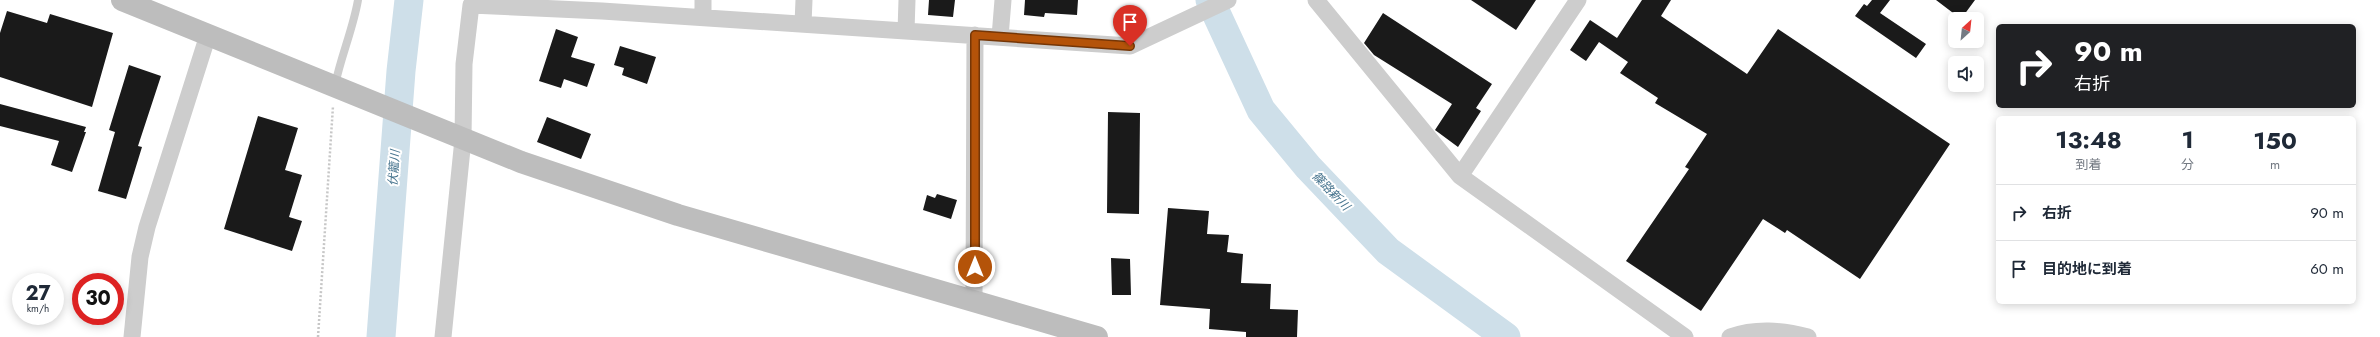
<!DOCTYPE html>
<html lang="ja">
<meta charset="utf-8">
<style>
:root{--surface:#fff;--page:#f6f6f7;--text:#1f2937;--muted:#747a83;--line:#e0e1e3}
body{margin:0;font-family:Jost,"Noto Sans JP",sans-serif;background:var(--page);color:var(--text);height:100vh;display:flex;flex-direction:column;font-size:15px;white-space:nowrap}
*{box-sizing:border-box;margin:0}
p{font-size:13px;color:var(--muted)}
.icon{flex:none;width:22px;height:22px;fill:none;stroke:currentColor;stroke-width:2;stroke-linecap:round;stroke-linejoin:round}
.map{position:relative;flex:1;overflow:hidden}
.panel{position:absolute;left:1996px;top:116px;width:360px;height:188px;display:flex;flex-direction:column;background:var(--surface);border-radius:6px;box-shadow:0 2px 10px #0003}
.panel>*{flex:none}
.banner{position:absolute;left:1996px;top:24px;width:360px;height:84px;border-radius:6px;box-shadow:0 2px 10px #0003;background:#202124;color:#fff;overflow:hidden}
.needle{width:26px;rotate:27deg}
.buttons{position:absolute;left:1948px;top:12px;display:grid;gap:8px}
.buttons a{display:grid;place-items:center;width:36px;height:36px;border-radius:6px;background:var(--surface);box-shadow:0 2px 10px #0003;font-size:20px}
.speed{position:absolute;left:12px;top:273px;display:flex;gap:8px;font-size:20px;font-weight:700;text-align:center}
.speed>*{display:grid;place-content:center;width:52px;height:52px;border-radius:50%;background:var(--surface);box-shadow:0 2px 10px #0003;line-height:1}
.speed small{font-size:10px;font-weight:400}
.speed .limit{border:6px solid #d22;background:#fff;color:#111}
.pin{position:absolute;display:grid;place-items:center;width:34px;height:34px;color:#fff;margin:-41px -17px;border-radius:50% 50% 50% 0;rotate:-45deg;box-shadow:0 0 4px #0007}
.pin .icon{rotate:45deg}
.me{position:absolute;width:44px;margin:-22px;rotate:0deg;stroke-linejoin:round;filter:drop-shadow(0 0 3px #0008)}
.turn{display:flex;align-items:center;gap:14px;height:84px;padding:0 12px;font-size:18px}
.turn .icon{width:52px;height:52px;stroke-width:2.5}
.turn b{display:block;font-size:28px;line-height:34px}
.eta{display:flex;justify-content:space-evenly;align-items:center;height:68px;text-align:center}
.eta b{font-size:24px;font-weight:700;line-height:28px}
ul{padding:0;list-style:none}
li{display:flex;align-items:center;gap:12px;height:56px;padding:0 12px;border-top:1px solid var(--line)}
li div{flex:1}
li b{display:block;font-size:15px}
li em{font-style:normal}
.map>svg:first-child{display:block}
</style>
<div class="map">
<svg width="2380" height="337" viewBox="0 0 2380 337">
<rect width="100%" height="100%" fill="#fff"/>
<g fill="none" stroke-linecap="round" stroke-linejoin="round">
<!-- river -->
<path stroke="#cedfe9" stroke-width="29" d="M1210 0 1261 110 1308 167 1388 251 1506 337
M381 337 401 71 409 0"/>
</g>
<!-- building -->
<path fill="#1a1a1a" d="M929 0H955L953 17 928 15Z
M1025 0H1078L1077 15 1045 13 1044 17 1024 15Z
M1471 0H1536L1516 30Z
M1642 0H1671L1661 16 1747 74 1778 29 1950 144 1860 279 1787 230 1785 233 1763 219 1701 311 1626 261 1689 169 1685 167 1707 134 1655 103 1658 98 1620 73 1628 62 1599 42 1586 61 1570 50 1590 20 1617 38Z
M1872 0H1890L1880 13 1926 44 1916 58 1855 16 1864 4 1867 6Z
M1936 0H1975L1961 19Z
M7 11 47 23 50 14 113 33 92 107 0 77V33Z
M1383 13 1492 84 1476 108 1481 111 1458 147 1435 130 1452 104 1374 55 1364 43Z
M556 29 578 37 571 57 595 64 587 87 564 79 561 88 539 81Z
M620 46 656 57 647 84 622 75 624 68 614 65Z
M129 65 161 76 138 146 142 147 126 199 98 191 115 132 109 130Z
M0 104 86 127 84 132H86L72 172 51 165 59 141 0 126Z
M1108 112 1140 113 1139 214 1107 213Z
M258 116 298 128 285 170 302 175 289 217 302 221 292 251 224 229Z
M547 117 591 134 581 159 537 142Z
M937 194 957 200 951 219 923 210 927 195 935 198Z
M1168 208 1209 211 1207 234 1229 235 1227 252 1243 254 1241 283 1271 284 1270 309 1298 310 1297 337H1246V332L1209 329 1210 309 1160 305Z
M1111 258 1130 259 1131 295H1112Z"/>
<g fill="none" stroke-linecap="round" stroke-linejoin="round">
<!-- path -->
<path stroke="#c7c7c7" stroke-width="2.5" stroke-dasharray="2 2" stroke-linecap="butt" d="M318 337 333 106"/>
<!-- lane -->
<path stroke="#cdcdcd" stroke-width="8" d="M335 85C341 56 353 29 358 0"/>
<!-- street -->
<path stroke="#cdcdcd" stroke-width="17" d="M1316 0 1460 176 1685 337
M703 17V0
M803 24 804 0
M906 31 907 0
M1000 37 1003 0
M1460 176 1578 0
M974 300 975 35
M132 337 140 257 147 227 208 35
M443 337 463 139 464 64 471 5 602 11 1130 46 1228 0
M1730 337C1756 328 1781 330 1808 337"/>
<!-- secondary -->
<path stroke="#bdbdbd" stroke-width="22" d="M122 0 521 162 678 215 1097 337"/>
</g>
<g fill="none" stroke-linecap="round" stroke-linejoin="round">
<!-- route casing -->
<g stroke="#753606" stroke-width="10">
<path id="route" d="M975 267V35L1130 46"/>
</g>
<!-- route -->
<use href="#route" stroke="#b45309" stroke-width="7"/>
</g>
<g text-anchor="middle" stroke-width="4" stroke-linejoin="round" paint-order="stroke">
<!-- water labels -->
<g font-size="12" font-style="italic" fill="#47748e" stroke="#fff">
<text transform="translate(394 168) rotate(-86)" y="4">伏籠川</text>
<text transform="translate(1331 191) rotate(46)" y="4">篠路新川</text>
</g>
</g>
</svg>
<div class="buttons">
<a><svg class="needle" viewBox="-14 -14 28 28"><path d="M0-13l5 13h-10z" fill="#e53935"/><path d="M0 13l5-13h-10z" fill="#747a83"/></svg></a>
<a><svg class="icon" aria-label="sound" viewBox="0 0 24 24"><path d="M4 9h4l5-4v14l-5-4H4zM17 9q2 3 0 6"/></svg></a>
</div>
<div class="speed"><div>27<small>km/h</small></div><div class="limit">30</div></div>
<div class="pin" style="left:1130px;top:46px;background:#d93025"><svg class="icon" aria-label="arrive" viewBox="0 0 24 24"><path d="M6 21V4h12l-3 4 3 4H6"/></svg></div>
<svg class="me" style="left:975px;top:267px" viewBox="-20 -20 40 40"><circle r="17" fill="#b45309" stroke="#fff" stroke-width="3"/><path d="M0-11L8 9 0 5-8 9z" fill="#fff"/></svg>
<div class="banner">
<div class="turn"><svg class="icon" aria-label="right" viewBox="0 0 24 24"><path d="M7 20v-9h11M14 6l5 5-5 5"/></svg><div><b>90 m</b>右折</div></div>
</div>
<section class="panel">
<div class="eta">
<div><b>13:48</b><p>到着</p></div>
<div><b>1</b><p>分</p></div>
<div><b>150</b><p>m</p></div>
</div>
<ul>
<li><svg class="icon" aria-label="right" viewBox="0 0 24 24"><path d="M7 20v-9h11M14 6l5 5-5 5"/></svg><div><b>右折</b></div><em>90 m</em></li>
<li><svg class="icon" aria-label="arrive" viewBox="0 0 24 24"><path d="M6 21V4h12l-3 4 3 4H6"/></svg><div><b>目的地に到着</b></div><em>60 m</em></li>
</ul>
</section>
</div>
